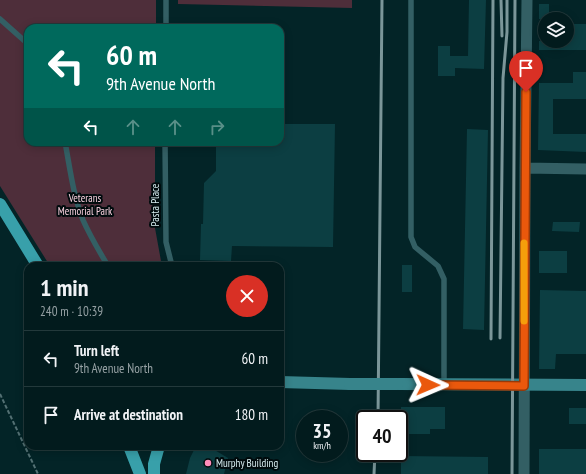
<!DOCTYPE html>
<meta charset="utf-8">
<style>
:root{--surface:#021b1d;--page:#0c2426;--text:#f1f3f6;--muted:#96a1a4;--line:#23393b}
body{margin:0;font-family:"PT Sans Narrow",sans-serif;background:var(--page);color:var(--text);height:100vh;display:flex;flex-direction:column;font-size:15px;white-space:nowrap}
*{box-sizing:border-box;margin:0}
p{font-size:13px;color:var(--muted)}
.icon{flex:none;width:22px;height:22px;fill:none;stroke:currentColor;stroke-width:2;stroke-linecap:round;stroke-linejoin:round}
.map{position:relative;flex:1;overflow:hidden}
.side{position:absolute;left:24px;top:262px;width:260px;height:188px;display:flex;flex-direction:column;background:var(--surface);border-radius:12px;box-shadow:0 2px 10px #0003,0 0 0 1px var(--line)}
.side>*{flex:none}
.guide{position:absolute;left:24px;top:24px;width:260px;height:122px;border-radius:12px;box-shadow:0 2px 10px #0003,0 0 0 1px var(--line);background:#00695c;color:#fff;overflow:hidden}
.fabs{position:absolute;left:538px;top:12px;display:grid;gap:8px}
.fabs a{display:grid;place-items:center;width:36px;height:36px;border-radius:50%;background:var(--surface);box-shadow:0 2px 10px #0003,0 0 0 1px var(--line);font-size:20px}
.speed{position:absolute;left:296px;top:410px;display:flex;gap:8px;font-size:20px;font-weight:700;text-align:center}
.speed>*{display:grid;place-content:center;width:52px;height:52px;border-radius:50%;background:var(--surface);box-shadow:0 2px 10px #0003,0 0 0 1px var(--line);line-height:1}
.speed small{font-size:10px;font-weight:400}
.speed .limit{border:2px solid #111;border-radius:6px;background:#fff;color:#111}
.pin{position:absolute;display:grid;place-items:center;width:34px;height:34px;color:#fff;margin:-41px -17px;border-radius:50% 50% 50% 0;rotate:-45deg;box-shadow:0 0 4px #0007}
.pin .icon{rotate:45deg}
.me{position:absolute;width:44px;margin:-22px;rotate:91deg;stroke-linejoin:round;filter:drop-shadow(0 0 3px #0008)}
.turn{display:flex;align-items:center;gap:14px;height:84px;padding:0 16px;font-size:18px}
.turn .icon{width:52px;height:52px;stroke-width:2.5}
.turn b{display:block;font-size:28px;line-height:34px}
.lanes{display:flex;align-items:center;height:38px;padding:0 16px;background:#0003;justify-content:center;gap:20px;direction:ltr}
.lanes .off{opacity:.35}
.round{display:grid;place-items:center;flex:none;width:42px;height:42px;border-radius:21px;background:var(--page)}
.head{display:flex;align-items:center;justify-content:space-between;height:68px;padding:0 16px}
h1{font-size:24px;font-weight:800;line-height:30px}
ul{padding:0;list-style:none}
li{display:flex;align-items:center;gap:12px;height:56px;padding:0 16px;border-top:1px solid var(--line)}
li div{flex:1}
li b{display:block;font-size:15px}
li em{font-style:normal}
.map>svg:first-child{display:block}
</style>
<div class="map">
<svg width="586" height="474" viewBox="0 0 586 474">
<rect width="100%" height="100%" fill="#032427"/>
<!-- green -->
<path fill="#4e2e3a" d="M0 0H156V28H28V142H155V228L161 261 163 266H50L0 186Z
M178 0H352V8L178 4Z"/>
<!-- building -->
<path fill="#0c3e42" d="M469 0H486L484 69 455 68V76H438V46H450V56H468Z
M539 4H549V19H539Z
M567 24H586V50H539V41H567Z
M573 72H586V99H553V134H586V152L538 150 539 83H573Z
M280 124H335L333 247 232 246 231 261 200 260 201 224H203L204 183 216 171V142H280Z
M467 129 488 130 484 330 463 329Z
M553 222H580L579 232 552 231Z
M539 251H567V273H539Z
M402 265H412V292H402Z
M540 290 586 291V354H556L555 369H539Z
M401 407H445V429H430V434H401Z
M569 408H586V424H569Z
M196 446H208L228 458 224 474H186L190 458Z
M539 449H586V474H539Z
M401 456 488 457V474H401Z"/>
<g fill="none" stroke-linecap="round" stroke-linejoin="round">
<!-- path -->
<path stroke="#537073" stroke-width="2" stroke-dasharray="4 2" stroke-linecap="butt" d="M0 394 38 474"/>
<!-- lane -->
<path stroke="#335f64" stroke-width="5.5" d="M411 0V237L415 247 438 266 444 279V385
M0 19 28 44
M166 28V0
M65 142C70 168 73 195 83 220 90 236 99 251 108 266
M165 142 166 242 172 266"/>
<!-- street -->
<path stroke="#335f64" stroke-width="11" d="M525 168 586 169
M524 474 525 168 527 0"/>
<!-- secondary -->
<path stroke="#37848b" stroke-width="12" d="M280 382 350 384
M397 384 586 385"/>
<!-- primary -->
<path stroke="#38a0aa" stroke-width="12" d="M0 204 38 266
M129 446 140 474
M154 474V464L159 446"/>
<!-- rail -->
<path stroke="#7b9699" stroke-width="3" d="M501 0 502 36
M500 338 503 78 507 32V0
M491 339 493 0
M378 419 382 0
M374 474 375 453
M512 474 515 0"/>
<!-- secondary-bridge -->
<path stroke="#37848b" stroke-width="12" d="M350 384H397"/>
</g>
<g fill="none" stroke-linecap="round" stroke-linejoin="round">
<!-- route casing -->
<g stroke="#983908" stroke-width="10">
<path id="route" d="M428 385 524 386 526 92"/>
</g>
<!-- route -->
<use href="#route" stroke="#ea580c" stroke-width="7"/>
<!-- slow -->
<path stroke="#f59e0b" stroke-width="7" d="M524 321V243"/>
</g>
<!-- markers -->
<circle fill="#fe8ebb" stroke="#000b0d" stroke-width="1.5" cx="208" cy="463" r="4"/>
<g text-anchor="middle" stroke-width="4" stroke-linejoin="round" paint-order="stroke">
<!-- park labels -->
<g font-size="11" fill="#fad2e0" stroke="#000b0d">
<text x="85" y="202">Veterans<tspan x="85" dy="13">Memorial Park</tspan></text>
</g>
<!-- street labels -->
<g font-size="11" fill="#d6ecef" stroke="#000b0d">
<text transform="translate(155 205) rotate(-90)" y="4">Pasta Place</text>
</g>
<!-- poi labels -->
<g font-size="11" fill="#d6ecef" stroke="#000b0d" text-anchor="start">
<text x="216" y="467">Murphy Building</text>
</g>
</g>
</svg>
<div class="fabs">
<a><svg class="icon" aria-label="layers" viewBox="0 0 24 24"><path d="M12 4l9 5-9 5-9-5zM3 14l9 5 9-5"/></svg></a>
</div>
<div class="speed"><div>35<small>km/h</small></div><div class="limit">40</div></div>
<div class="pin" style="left:526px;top:92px;background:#d93025"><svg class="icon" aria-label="arrive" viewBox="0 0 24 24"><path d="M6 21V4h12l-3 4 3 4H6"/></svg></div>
<svg class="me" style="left:428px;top:385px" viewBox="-20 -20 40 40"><path d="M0-17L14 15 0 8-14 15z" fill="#ea580c" stroke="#fff" stroke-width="4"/></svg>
<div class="guide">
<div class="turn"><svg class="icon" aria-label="left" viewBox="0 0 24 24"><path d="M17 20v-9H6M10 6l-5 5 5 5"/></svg><div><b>60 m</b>9th Avenue North</div></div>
<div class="lanes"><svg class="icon" aria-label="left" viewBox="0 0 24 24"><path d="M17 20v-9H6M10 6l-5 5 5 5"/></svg><svg class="icon off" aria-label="ahead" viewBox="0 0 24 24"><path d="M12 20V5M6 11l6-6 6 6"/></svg><svg class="icon off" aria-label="ahead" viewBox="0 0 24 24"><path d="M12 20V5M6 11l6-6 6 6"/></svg><svg class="icon off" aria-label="right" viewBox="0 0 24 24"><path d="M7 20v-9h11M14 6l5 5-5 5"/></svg></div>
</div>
<section class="side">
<div class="head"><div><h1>1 min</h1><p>240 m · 10:39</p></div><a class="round" style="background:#d93025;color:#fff"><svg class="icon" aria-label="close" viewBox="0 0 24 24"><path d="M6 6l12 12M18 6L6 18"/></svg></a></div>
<ul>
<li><svg class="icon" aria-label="left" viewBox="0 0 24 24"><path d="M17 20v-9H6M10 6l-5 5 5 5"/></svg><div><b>Turn left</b><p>9th Avenue North</p></div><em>60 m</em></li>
<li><svg class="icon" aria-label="arrive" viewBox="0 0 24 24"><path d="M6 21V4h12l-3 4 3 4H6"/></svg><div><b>Arrive at destination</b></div><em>180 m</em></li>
</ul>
</section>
</div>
